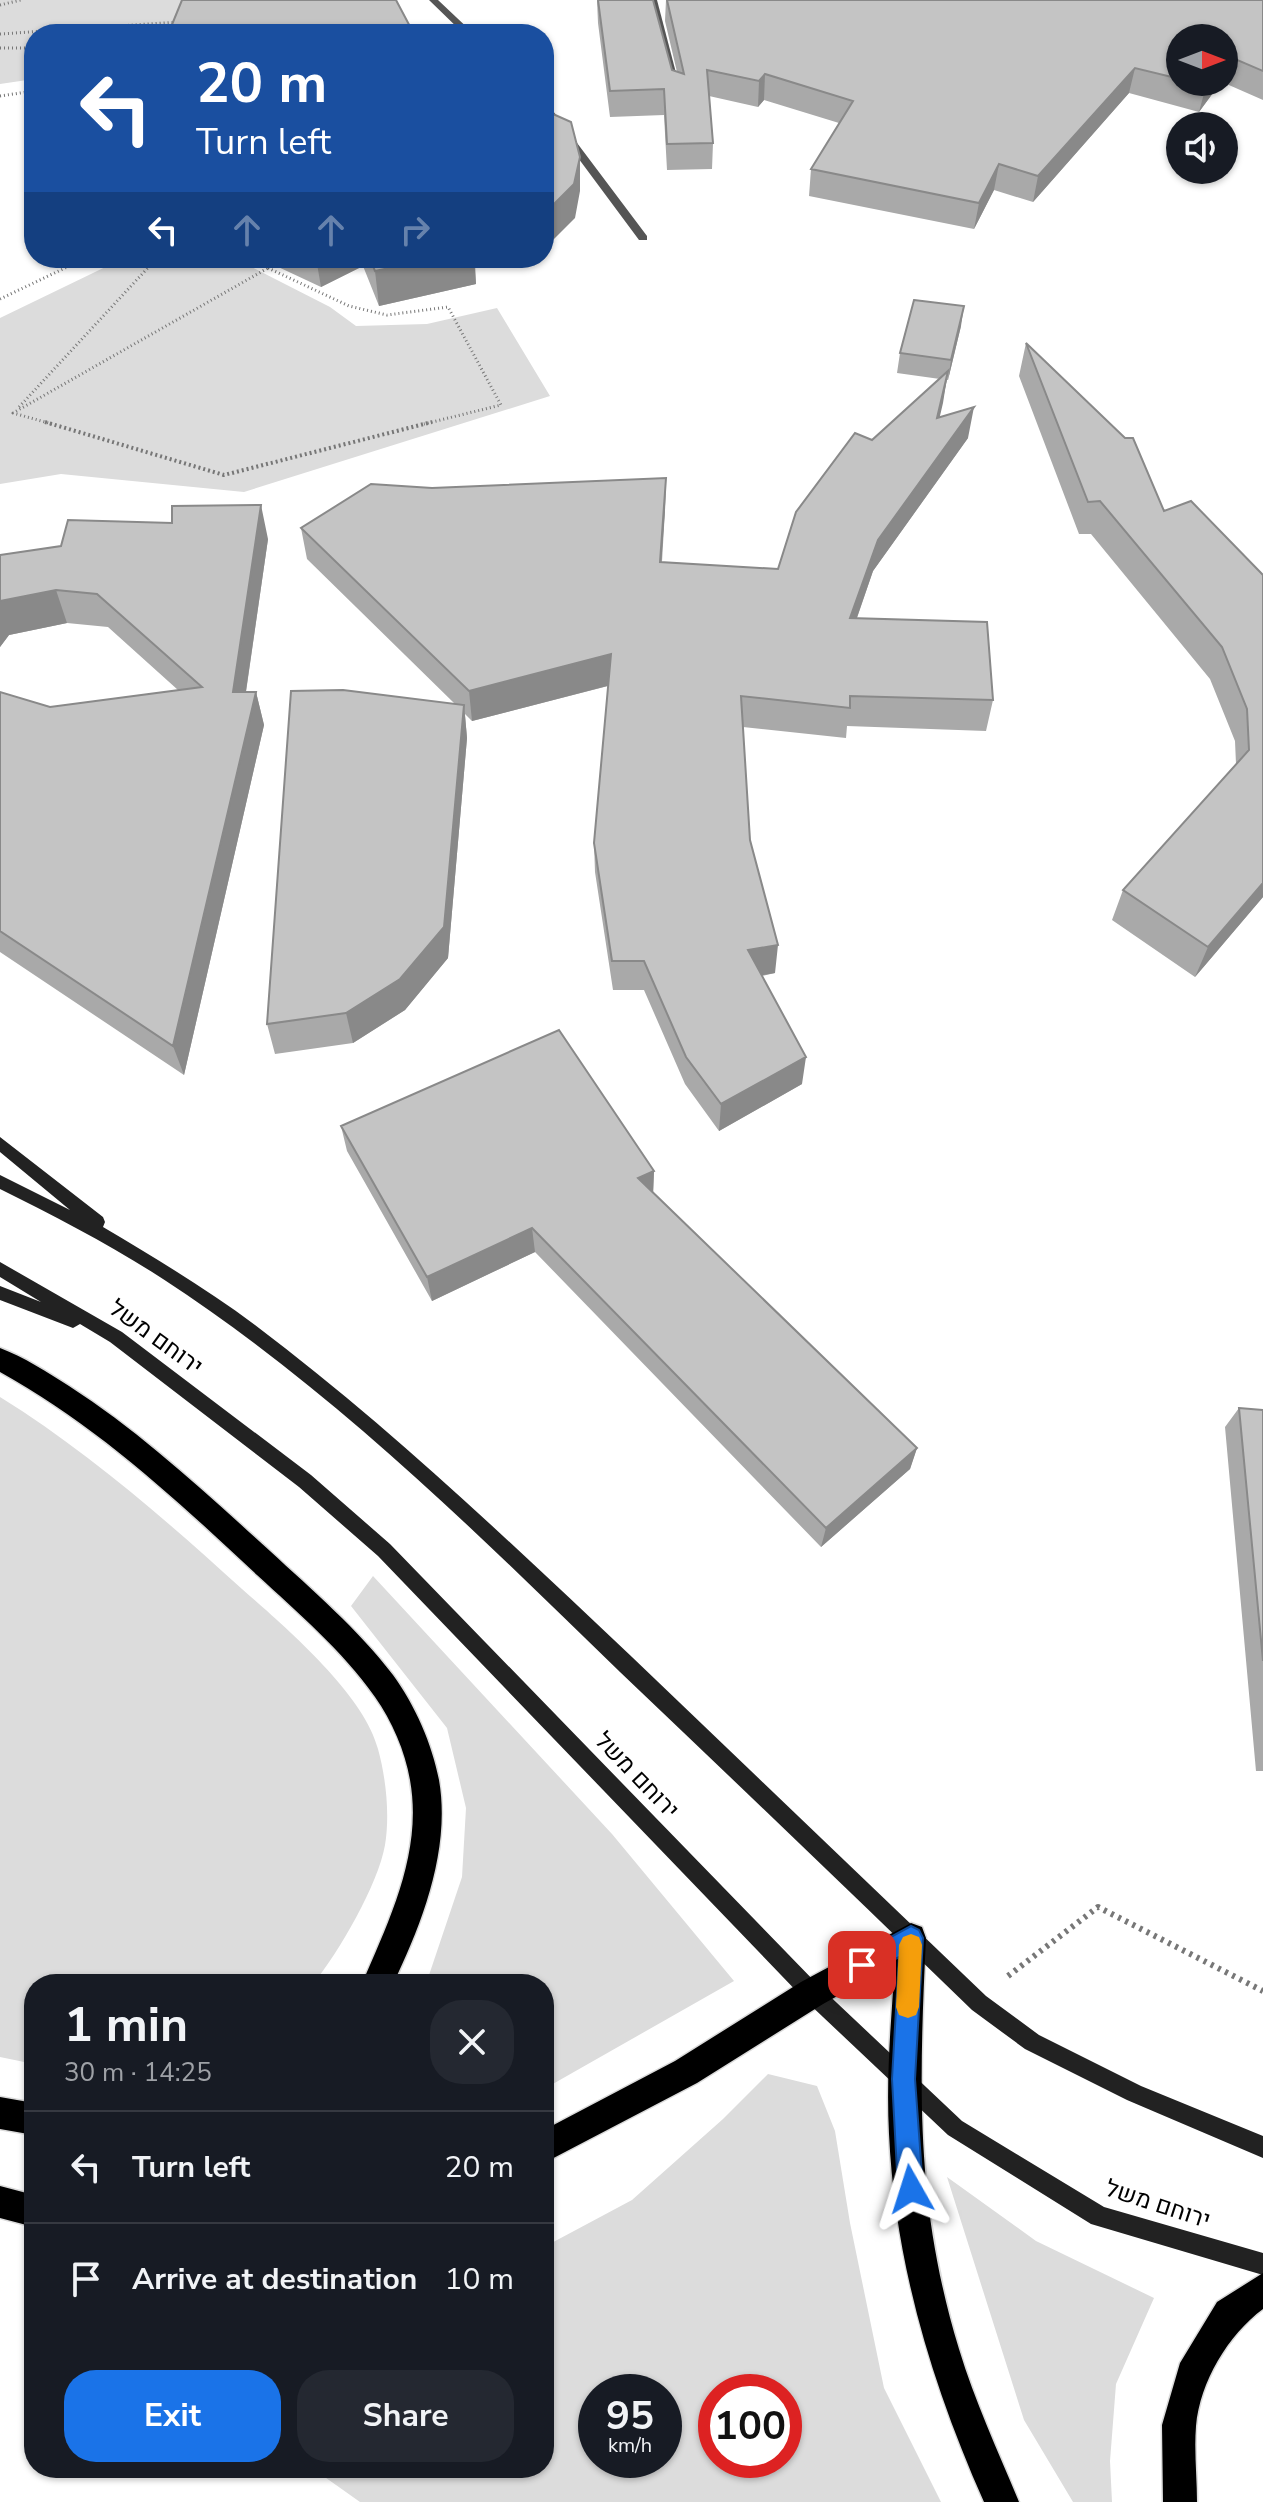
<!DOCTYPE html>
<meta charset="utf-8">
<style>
:root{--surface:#171b24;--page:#242831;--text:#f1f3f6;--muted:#9ea1a6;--line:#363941;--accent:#1a73e8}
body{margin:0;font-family:"Nunito Sans",Heebo,sans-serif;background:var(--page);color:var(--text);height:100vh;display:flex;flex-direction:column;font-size:30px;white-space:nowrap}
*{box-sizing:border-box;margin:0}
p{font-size:26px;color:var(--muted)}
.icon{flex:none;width:44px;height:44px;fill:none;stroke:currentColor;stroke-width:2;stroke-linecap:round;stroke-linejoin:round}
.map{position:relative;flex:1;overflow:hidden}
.details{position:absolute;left:24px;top:1974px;width:530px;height:504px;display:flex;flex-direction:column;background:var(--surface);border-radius:32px;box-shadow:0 2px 6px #0004}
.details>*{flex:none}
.hud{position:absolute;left:24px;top:24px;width:530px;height:244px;border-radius:32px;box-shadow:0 2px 6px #0004;background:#1a4fa0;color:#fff;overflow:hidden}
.needle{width:52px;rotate:90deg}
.controls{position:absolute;left:1166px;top:24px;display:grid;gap:16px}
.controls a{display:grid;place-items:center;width:72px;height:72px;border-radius:50%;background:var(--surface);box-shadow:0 2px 6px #0004;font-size:40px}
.speed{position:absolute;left:578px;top:2374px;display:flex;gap:16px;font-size:40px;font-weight:700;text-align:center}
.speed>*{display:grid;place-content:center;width:104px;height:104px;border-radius:50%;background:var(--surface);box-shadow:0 2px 6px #0004;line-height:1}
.speed small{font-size:20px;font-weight:400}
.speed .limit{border:12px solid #d22;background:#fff;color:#111}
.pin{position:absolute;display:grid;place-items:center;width:68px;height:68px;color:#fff;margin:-34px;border-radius:16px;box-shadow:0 4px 12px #0006}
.me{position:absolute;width:88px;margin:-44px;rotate:354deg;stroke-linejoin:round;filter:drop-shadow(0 0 6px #0008)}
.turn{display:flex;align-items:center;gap:28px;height:168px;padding:0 40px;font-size:36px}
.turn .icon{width:104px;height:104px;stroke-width:2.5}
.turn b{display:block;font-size:56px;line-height:68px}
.lanes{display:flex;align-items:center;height:76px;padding:0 40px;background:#0003;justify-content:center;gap:40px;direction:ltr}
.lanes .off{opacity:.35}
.round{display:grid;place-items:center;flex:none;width:84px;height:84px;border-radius:32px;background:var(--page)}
.head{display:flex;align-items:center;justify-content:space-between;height:136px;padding:0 40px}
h1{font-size:48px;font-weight:700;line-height:60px}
.button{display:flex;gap:16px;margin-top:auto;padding:16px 40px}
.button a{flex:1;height:92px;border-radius:32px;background:var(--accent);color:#fff;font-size:32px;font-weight:700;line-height:92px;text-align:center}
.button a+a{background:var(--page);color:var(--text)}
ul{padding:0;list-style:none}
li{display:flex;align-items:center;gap:24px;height:112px;padding:0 40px;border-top:2px solid var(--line)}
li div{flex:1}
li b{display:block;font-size:30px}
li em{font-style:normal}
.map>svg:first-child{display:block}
</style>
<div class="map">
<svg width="1263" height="2502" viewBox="0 0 1263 2502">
<rect width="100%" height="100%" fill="#fff"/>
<!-- green -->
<path fill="#dcdcdc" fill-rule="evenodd" d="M0 0H242L177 34H34V79L0 84Z
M124 258H234L330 307 356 326 427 324 497 308 550 396 244 492 61 474 0 484V318Z
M0 1397C87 1451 166 1520 242 1589 284 1626 364 1694 378 1749 386 1778 390 1815 385 1845 378 1885 339 1952 313 1984H34V2064L0 2057Z
M373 1576 612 1834 734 1981 544 2089V1984H426L462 1877 466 1808 447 1728 351 1606Z
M768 2074 817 2086 835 2131 850 2223 884 2388 941 2502H360L312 2468H544V2247L632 2200 723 2119ZM664 2392V2460H596V2392ZM784 2392V2460H716V2392Z
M947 2177 1036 2241 1154 2298 1116 2384 1110 2461 1112 2502H1073L1024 2420Z"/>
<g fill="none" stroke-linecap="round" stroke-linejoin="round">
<!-- highway casing -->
<g stroke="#dbdbdb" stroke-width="3">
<path id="highway" d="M0 1348C24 1357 47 1372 69 1386 142 1433 206 1493 270 1551 312 1590 358 1629 393 1675 415 1705 432 1744 439 1780 451 1849 422 1924 393 1984H362C389 1920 423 1853 410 1780 405 1751 392 1721 375 1697 342 1650 298 1613 257 1575 177 1500 96 1425 0 1372Z
M911 1923 922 1927 926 1938C919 2086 915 2205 959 2349 975 2402 998 2451 1019 2502H984C932 2385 895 2263 889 2134 886 2077 891 2020 895 1964L823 2004 697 2083 544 2163V2130L675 2061 801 1982Z
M0 2097 34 2103V2135L0 2129Z
M0 2186 34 2195V2227L0 2218Z
M1263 2273V2309C1228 2335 1200 2382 1196 2426 1194 2451 1197 2477 1197 2502H1163L1162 2425 1180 2363 1217 2302Z"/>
</g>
<!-- path-far2 -->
<path stroke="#777" stroke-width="3" stroke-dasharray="1 3" stroke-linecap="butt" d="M0 5 21 0
M0 34 179 22
M0 48H34
M0 96 34 91
M268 268 349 306 387 315 448 307 501 405 424 424
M268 268 276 264
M0 299 86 258
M19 407 157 258
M52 424 13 413 268 268"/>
<!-- path-far1 -->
<path stroke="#777" stroke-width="4" stroke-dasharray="2 3" stroke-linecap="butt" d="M45 422 224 475 432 422"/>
<!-- path -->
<path stroke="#777" stroke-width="6" stroke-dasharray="3 5" stroke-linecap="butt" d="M1008 1976 1098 1907 1263 1991"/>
<!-- lane -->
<path fill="#555" fill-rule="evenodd" d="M649 0H657L681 92 673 90Z"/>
<!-- street -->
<path fill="#555" fill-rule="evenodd" d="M429 0H438L474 34H464Z
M544 102 547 103 647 236V240H639L544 112Z"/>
<!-- secondary -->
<path fill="#222" fill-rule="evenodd" d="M0 1137 103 1217 105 1222 103 1227C155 1258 207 1289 255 1325 389 1426 510 1542 632 1657 750 1770 868 1883 986 1996L1039 2035 1141 2086 1263 2136V2158L1127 2100 1025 2049 972 2010C855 1897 738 1784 620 1672 476 1532 332 1389 163 1279 111 1245 56 1217 0 1189V1175L70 1210 0 1152Z
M0 1262 122 1332 311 1475 390 1544 819 1986 962 2121 1104 2207 1263 2253V2275L1091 2224 948 2135 805 2000 378 1556 299 1487 110 1342 80 1324 73 1328 0 1300V1286L41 1302 0 1277Z"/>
<!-- highway -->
<use href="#highway" fill="#000" fill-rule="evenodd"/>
</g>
<!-- wall -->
<path fill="#a9a9a9" d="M597 0 672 70 677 72 665 21 666 0H1263V100L1222 82H1224V38H1180V82H1221L1199 112 1129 93 1033 202 994 190 974 229 809 196 811 169 839 123 764 100 758 107 709 96 713 143 712 169 667 170 664 115 610 117 598 23Z
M171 27 414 34H173Z
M259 258H506L475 260 476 284 379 306 363 266 321 287Z
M961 326 948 380H947L939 418 968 438 873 571 857 618 993 700 986 731 847 726 846 738 743 727 750 840 775 973 762 976 802 1084 719 1131 685 1084 644 990H613L595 872 594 843 608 686 472 721 465 714 467 738 448 958 405 1010 353 1043 275 1054 267 1024 454 703 307 559 301 528 432 488 666 478 665 510 662 562 778 569 872 440 940 379 897 373 900 353Z
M1026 343 1164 511 1263 575V897L1195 977 1112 920 1123 890 1236 764 1235 741 1210 679 1091 534H1079L1019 376Z
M268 539 246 692H256L264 725 184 1075 0 952V692L50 707 178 690 108 627 67 623 9 635 0 647V555L61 546Z
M341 1126 654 1171 653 1193 917 1448 910 1469 821 1547 535 1252 432 1301 347 1151Z
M1239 1408 1263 1410V1771H1256L1225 1427Z"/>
<!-- shaded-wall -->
<path fill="#898989" d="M1135 68 1129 93 1033 202 1038 176Z
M765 74 764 100 758 107 759 81Z
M1209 82H1221L1199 112 1206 86Z
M580 157V191L575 218 552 241 544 245V210Z
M999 164 994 190 974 229 979 203Z
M316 258H362L363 266 321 287Z
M436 258H474L476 284 379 306 375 271Z
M964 306 961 326 948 380 951 360Z
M948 371 943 403 932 450 937 418Z
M974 407 968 438 873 571 846 649 850 618 878 540Z
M666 478 665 510 659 594 660 562Z
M261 505 268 539 241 725 233 692Z
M56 590 67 623 9 635 0 647V601Z
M611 654V685L472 721 469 691Z
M256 692 264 725 184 1075 173 1046Z
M464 705 467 738 448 958 405 1010 353 1043 346 1013Z
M1263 883V897L1195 977 1208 947Z
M778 945 775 973 745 978 748 950Z
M806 1057 802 1084 719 1131 721 1104Z
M654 1171 653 1196 638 1178Z
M532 1228 535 1252 432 1301 427 1277Z
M917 1448 910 1469 821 1547 826 1528Z"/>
<!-- building -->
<path fill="#c4c4c4" stroke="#898989" stroke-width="2" d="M182 0H396L414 34H192L171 27Z
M598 0H653L672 70 684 74 667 0H1263V71L1228 56 1224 62V38H1180V79L1135 68 1038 176 999 164 979 203 811 169 853 101 765 74 759 81 707 70 713 143 667 144 664 89 610 91Z
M1190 82H1209L1206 86Z
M544 110 571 122 580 157 574 184 551 207 544 210Z
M370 258H436L375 271Z
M914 300 964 306 951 360 900 353Z
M1026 343 1125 438H1133L1164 511 1191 501 1263 575V883L1208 947 1123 890 1249 750 1247 709 1222 647 1100 501 1088 502Z
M948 371 937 418 974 407 878 540 850 618 987 622 993 700 850 696V708L741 696 750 840 778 945 748 950 806 1057 721 1104 686 1057 644 961H612L594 843 611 654 469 691 301 528 371 484 432 488 666 478 660 562 778 569 796 512 855 433 872 440Z
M261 505 233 692H256L173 1046 0 931V692L50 707 202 687 97 594 56 590 0 601V555L61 546 68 520 172 523V506Z
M343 690 464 705 444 927 400 979 346 1013 267 1024 291 691Z
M559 1030 654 1171 638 1178 917 1448 826 1528 532 1228 427 1277 341 1126Z
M1239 1408 1263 1410V1661Z"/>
<!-- route -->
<path fill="#1a73e8" stroke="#114b97" stroke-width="2" d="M911 1926 919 1930 923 1938 915 2079 923 2189 919 2197 911 2201 902 2197 898 2189 892 2079 899 1957 862 1977 854 1973 850 1965 854 1957Z"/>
<!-- slow -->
<path fill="#f59e0b" d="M911 1934 919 1937 922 1945 919 2007 916 2015 908 2018 899 2015 896 2007 899 1945 903 1937Z"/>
<g text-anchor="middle" stroke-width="8" stroke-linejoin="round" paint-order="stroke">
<!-- street labels -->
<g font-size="24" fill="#000" stroke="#fff">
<text transform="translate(156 1337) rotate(36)" y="8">ירוחם משל</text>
<text transform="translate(637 1775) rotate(46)" y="8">ירוחם משל</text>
<text transform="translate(1158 2204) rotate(18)" y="8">ירוחם משל</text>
</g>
</g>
</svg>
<div class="controls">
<a><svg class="needle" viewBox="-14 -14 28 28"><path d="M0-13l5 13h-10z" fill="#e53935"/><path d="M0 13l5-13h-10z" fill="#9ea1a6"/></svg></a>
<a><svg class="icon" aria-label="sound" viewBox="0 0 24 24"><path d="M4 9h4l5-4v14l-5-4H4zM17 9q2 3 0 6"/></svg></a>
</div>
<div class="speed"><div>95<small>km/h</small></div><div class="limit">100</div></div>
<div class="pin" style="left:862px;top:1965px;background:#d93025"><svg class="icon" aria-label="arrive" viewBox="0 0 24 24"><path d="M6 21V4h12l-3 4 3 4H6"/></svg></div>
<svg class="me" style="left:911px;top:2189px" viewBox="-20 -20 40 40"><path d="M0-17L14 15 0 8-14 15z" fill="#1a73e8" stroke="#fff" stroke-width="4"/></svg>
<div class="hud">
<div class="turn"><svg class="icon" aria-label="left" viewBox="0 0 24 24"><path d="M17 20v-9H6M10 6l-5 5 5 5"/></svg><div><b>20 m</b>Turn left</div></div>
<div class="lanes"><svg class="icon" aria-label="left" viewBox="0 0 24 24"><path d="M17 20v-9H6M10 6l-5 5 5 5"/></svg><svg class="icon off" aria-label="ahead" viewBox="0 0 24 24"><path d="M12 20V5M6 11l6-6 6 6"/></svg><svg class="icon off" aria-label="ahead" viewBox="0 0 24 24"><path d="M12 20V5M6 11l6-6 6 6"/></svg><svg class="icon off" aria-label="right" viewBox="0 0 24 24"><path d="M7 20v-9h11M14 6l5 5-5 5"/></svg></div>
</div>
<section class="details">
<div class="head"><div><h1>1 min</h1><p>30 m · 14:25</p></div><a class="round"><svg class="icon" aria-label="close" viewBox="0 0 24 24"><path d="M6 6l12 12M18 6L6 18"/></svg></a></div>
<ul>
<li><svg class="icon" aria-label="left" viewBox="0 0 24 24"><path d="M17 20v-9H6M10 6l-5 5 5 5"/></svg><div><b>Turn left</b></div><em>20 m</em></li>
<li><svg class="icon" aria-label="arrive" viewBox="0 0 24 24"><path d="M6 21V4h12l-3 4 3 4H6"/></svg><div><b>Arrive at destination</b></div><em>10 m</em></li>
</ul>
<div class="button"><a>Exit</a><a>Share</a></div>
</section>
</div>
